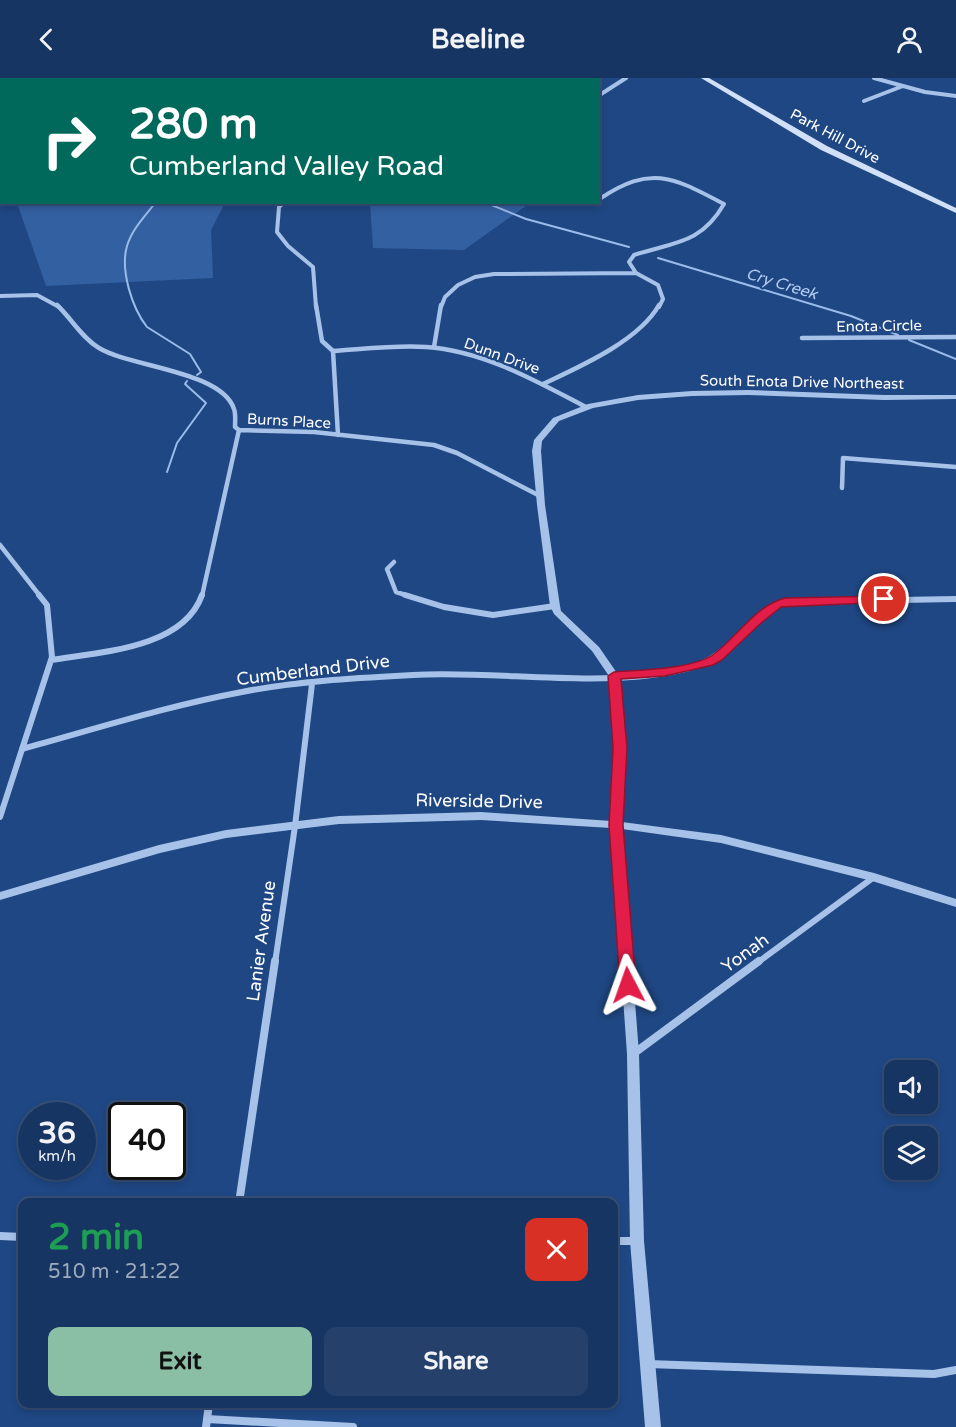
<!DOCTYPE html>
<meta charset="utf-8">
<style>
:root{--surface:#173562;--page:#24406b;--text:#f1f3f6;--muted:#9eabbe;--line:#365077;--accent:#8abfa5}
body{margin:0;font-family:"Varela Round",sans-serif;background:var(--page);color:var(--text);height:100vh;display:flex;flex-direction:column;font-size:22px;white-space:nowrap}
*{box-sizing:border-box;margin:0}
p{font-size:20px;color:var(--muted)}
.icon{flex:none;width:33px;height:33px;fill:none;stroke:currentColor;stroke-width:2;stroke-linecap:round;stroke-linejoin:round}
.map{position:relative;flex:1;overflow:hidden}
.panel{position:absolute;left:18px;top:1120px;width:600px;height:210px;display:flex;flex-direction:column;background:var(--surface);border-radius:12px;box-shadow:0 3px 9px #0003,0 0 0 2px var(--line)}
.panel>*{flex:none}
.hud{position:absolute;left:0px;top:0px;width:600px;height:126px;box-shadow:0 3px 9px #0003,0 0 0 2px var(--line);background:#00695c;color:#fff;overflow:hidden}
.controls{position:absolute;left:884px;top:982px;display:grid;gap:12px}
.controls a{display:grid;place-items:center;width:54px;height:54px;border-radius:12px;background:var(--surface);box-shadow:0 3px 9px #0003,0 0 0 2px var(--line);font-size:30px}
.speed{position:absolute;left:18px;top:1024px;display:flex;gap:12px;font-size:30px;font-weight:700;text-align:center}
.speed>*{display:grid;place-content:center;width:78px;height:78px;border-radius:50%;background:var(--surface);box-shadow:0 3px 9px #0003,0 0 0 2px var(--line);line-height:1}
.speed small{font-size:15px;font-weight:400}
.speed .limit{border:3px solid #111;border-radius:9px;background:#fff;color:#111}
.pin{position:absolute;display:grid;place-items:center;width:51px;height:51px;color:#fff;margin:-26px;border:3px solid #fff;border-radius:50%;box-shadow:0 2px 6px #0007}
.me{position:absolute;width:66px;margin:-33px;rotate:356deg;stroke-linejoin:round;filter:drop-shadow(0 0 4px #0008)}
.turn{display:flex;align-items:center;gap:21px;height:126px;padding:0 30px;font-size:27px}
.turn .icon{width:78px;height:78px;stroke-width:2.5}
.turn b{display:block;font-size:42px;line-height:51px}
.round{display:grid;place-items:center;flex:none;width:63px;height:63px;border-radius:12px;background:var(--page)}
.head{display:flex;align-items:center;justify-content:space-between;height:102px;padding:0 30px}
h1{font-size:36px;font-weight:700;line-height:45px;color:#1e9e55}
.cta{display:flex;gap:12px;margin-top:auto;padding:12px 30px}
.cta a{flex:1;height:69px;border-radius:12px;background:var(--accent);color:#111;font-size:24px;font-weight:700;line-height:69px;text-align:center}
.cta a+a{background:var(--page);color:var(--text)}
header{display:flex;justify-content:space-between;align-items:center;height:78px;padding:0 30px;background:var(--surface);font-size:27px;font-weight:700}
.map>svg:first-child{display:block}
</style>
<header><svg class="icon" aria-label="back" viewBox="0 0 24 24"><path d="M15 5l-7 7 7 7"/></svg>Beeline<svg class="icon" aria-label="person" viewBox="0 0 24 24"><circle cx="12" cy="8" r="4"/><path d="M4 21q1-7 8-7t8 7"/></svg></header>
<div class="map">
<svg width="956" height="1349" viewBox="0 0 956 1349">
<rect width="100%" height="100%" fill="#1f4783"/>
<!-- green -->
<path fill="#3360a1" d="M0 0H230L2 2 1 118Z
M17 125H225L211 152 213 200 46 208Z
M370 125V124L530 125 464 172 373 170Z"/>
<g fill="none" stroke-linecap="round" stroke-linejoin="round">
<!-- stream -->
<path stroke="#9abceb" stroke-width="2" d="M156 124C146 137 132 151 127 168 120 192 132 230 147 249L190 276 201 294 197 297
M484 124 526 141 629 169
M658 180 851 238 898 257
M909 262 956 281
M167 394 177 365 206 325 185 306 187 303"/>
<!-- minor-far3 -->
<path stroke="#a7c2e9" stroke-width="4" d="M874 0 925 14 956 18
M598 18 626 0
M864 23 903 8
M601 120C652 86 674 100 724 126 701 166 674 164 634 177L629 184 636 195
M284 124 279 129 277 154 288 168 313 189 316 229
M0 218 37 217 59 229
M441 229 445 219 458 207 475 199 494 196 636 195 658 207 663 221 659 229"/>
<!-- minor-far2 -->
<path stroke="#a7c2e9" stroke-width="4.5" d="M57 227C71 240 82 260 99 270 130 289 222 293 234 331 236 336 235 344 235 349L239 352 202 518
M316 227 322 263 333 273 338 357
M802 260 956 259
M434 269 441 227
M333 273C364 271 395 267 426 269 484 273 536 303 586 329
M543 306C579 289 639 263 659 227
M239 352 314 354 434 367 457 375 540 418
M842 410 843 380 956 389
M0 467 40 518
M394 484 387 491 396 514 409 518"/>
<!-- minor-far1 -->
<path stroke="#a7c2e9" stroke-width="6" d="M405 517 444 529 493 537 555 528
M51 582C99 574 183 571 202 517
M22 671C95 651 167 628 242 614 297 603 357 600 413 597 503 592 602 612 689 590 729 580 748 539 785 524L956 521
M0 739 52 579 47 527 39 517
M275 885 295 748 312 606
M757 885 874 799"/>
<!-- minor -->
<path stroke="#a7c2e9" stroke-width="8" d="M633 976 759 883
M239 1125 275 883
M0 1158 22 1159
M614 1163H637
M648 1286 934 1296 956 1292
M207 1341 353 1349
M206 1349 209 1326"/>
<!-- tertiary -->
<path fill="#a7c2e9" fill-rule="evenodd" d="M748 312 884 317H956V321L884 322 748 317 692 318 638 322 593 330 559 343 542 363 541 373 545 427 560 528 561 533 599 569 619 598 625 654 622 744 721 757 874 795 956 821V829L872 803 721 765 622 751 639 976 644 1163 661 1349H645L630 1163 627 976 611 750 481 742 339 746 226 760 160 775 0 822V814L159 767 226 752 339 738 481 734 611 743 615 654 609 598 592 573 554 536 550 528 537 427 532 373 534 362 553 340 588 326 638 317 692 313Z"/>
<!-- secondary -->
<path fill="#d2e0f7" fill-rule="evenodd" d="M701 0H709L827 68 956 130V135L821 72Z"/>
</g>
<!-- route -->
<path fill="#e11d48" stroke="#92132f" stroke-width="1.5" d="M884 518 889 519V524L781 529 760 546 722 582 713 587 665 598 621 601 627 670 623 747 636 907 633 911H622L620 907 609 747 613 670 608 598 614 594C639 592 694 591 714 576 738 558 755 528 785 520Z"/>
<g text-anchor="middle" stroke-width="4.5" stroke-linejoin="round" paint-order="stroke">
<!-- far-street labels -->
<g font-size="15" fill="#fff" stroke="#1f4783">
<text transform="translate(835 58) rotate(28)" y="5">Park Hill Drive</text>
<text transform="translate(879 248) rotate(-1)" y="5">Enota Circle</text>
<text transform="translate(502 278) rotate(20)" y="5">Dunn Drive</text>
<text transform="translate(802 304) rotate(1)" y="5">South Enota Drive Northeast</text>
<text transform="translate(289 343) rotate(3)" y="5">Burns Place</text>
</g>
<!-- far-water labels -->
<g font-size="16" font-style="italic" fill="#b2ccf1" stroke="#1f4783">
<text transform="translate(782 205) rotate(17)" y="6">Cry Creek</text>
</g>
<!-- street labels -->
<g font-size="18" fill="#fff" stroke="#1f4783">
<text transform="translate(313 592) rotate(-7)" y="6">Cumberland Drive</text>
<text transform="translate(479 723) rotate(1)" y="6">Riverside Drive</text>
<text transform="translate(261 863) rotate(-82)" y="6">Lanier Avenue</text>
<text transform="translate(745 875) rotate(-36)" y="6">Yonah</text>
</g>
</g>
</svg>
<div class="controls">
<a><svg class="icon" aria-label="sound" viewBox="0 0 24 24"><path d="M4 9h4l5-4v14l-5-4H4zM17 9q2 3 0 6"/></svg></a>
<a><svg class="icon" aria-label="layers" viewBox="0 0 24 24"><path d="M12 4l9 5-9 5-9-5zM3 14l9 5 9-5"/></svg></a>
</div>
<div class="speed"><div>36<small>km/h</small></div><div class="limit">40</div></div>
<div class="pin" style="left:884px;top:521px;background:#d93025"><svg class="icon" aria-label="arrive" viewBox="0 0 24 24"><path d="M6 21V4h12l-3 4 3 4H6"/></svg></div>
<svg class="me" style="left:628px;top:907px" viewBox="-20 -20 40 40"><path d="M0-17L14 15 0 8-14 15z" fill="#e11d48" stroke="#fff" stroke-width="4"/></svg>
<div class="hud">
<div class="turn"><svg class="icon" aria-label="right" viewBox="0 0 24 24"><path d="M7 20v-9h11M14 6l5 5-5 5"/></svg><div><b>280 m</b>Cumberland Valley Road</div></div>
</div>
<section class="panel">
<div class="head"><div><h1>2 min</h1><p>510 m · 21:22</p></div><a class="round" style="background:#d93025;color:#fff"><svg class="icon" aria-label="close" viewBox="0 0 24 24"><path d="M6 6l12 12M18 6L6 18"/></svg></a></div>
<div class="cta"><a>Exit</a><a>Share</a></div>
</section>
</div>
